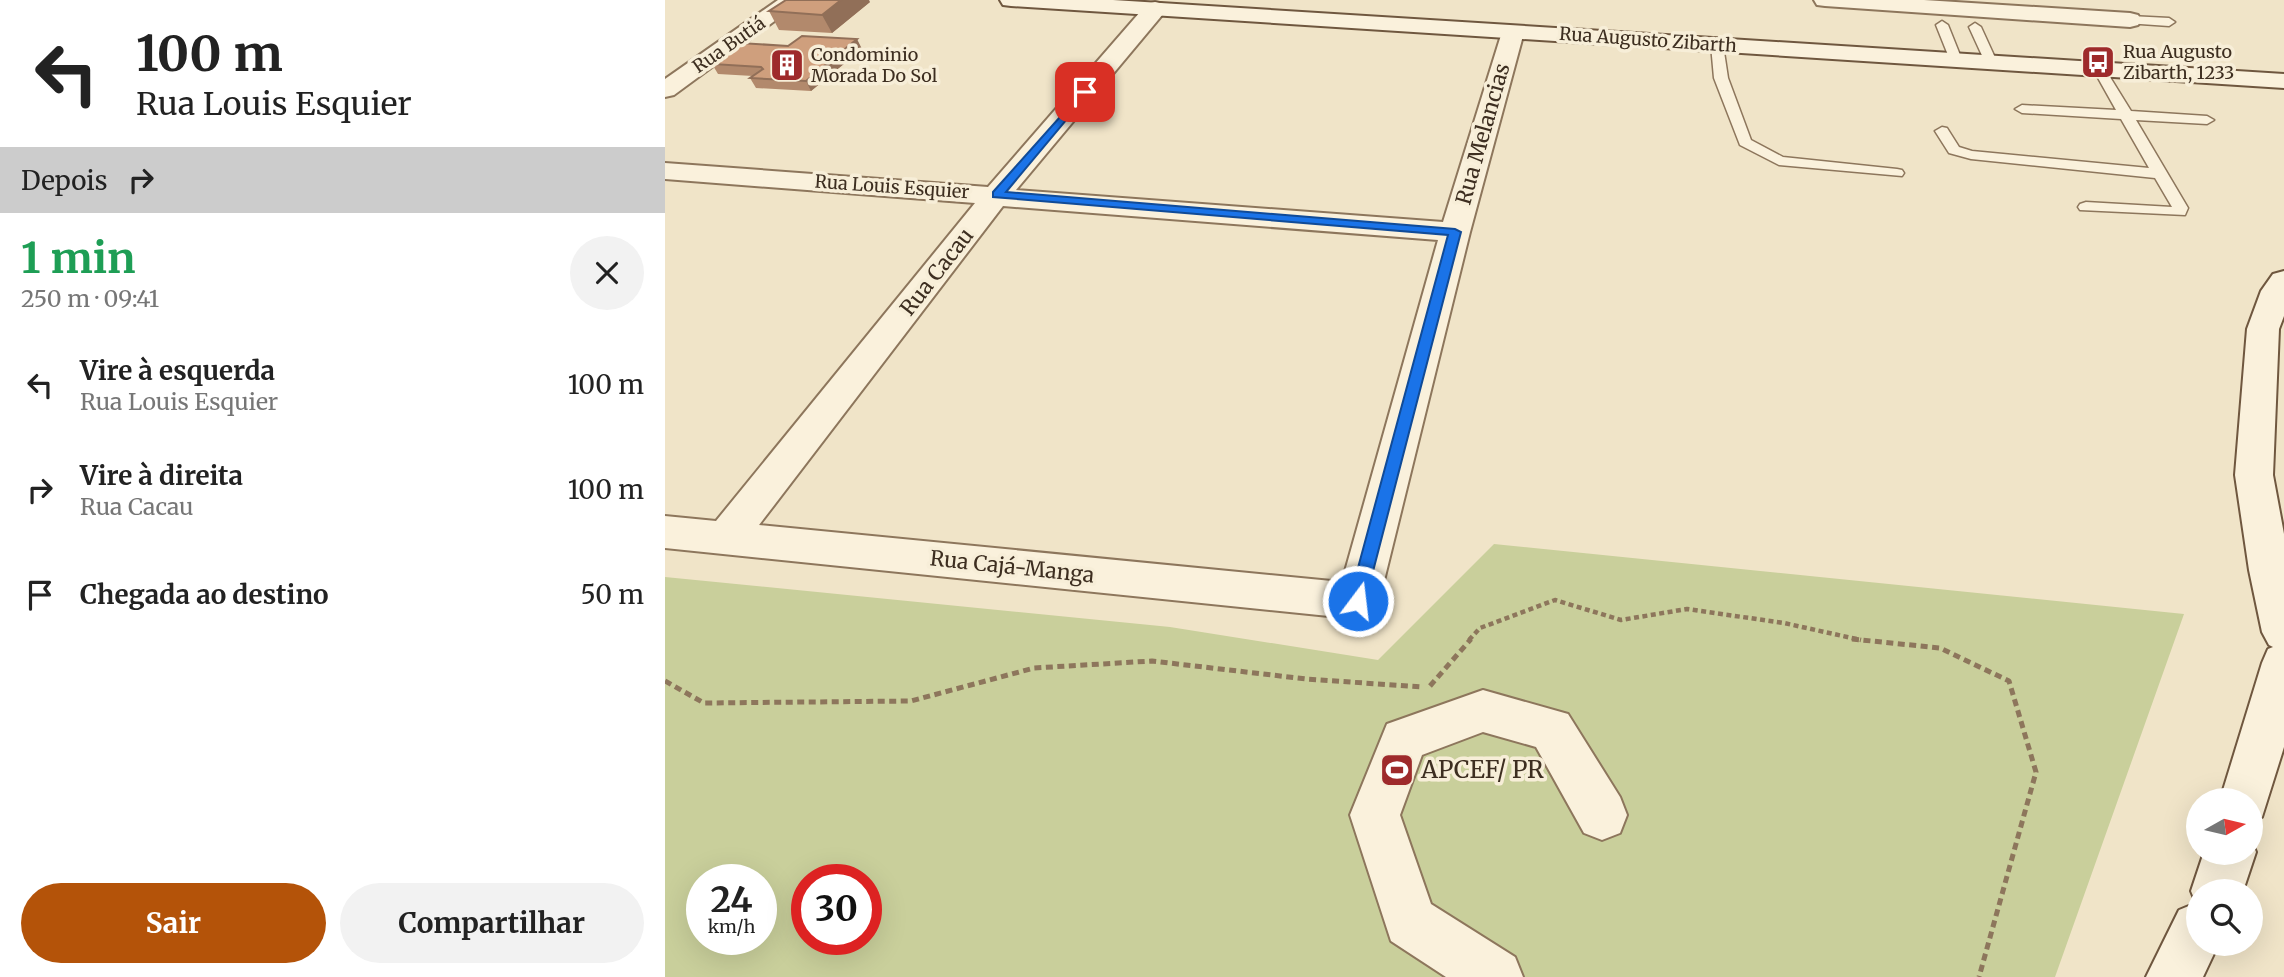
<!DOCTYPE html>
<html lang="pt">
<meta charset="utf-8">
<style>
:root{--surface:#fff;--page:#f2f2f2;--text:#222;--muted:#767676;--accent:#b45309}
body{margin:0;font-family:Merriweather,serif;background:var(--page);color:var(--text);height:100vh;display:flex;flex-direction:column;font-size:26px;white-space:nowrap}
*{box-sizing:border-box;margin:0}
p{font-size:23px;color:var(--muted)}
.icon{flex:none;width:38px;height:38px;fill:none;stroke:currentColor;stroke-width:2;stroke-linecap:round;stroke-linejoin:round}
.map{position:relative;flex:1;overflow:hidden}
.panel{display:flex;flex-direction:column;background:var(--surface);width:665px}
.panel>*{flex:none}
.banner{background:#fff;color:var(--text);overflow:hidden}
.needle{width:46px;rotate:82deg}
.fabs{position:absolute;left:1521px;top:788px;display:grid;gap:14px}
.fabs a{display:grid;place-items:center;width:77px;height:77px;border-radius:50%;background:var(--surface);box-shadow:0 7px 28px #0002;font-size:35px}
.speed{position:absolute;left:21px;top:864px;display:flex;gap:14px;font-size:35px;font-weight:700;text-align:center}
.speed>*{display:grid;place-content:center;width:91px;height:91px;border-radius:50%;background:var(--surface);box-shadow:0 7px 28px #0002;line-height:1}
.speed small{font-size:18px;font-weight:400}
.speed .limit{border:10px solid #d22;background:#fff;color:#111}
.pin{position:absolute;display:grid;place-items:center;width:60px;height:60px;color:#fff;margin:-30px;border-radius:14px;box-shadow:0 4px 10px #0006}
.me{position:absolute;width:77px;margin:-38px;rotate:15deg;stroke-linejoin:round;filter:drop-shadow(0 0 5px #0008)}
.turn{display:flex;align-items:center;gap:24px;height:147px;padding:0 21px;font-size:32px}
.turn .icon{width:91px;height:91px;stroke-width:2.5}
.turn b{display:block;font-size:49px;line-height:60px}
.then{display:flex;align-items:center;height:66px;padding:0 21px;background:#0003;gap:14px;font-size:26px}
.round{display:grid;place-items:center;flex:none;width:74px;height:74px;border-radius:37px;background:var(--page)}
.head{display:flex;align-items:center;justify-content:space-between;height:119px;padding:0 21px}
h1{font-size:42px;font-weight:700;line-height:52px;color:#1e9e55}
.cta{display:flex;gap:14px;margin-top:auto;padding:14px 21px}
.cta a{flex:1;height:80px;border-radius:42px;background:var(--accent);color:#fff;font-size:28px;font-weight:700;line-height:80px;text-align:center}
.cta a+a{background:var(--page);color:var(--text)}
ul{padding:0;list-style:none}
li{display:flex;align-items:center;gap:21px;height:105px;padding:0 21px}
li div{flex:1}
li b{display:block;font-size:26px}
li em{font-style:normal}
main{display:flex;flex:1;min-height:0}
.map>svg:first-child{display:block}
</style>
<main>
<section class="panel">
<div class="banner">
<div class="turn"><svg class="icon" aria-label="left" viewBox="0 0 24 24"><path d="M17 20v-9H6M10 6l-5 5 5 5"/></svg><div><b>100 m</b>Rua Louis Esquier</div></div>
<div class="then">Depois<svg class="icon" aria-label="right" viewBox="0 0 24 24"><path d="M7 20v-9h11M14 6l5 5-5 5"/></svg></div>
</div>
<div class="head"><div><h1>1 min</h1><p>250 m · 09:41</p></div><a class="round"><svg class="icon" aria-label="close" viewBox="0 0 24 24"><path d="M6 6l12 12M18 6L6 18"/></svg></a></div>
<ul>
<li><svg class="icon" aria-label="left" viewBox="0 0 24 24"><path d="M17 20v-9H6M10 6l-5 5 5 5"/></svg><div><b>Vire à esquerda</b><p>Rua Louis Esquier</p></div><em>100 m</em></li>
<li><svg class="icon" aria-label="right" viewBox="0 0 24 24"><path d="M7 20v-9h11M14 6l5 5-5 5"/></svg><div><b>Vire à direita</b><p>Rua Cacau</p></div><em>100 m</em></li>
<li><svg class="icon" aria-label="arrive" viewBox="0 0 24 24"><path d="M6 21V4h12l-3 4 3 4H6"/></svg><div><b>Chegada ao destino</b></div><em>50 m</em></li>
</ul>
<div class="cta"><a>Sair</a><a>Compartilhar</a></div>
</section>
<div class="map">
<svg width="1619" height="977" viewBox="0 0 1619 977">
<rect width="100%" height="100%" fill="#f0e4c8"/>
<!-- green -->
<path fill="#c9cf9b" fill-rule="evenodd" d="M829 544 1519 614 1390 977H0V577L505 627 713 660ZM37 880H96V940H37ZM142 880H201V940H142Z"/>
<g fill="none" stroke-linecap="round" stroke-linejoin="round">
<!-- lane casing -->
<g stroke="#8d765c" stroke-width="3">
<path id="lane" d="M1465 16 1504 18 1510 22 1504 26 1461 23 1459 20Z
M1277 21 1283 25 1297 60 1296 63H1286L1285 60 1271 25Z
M1310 23 1316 27 1332 62 1331 65 1326 66 1320 62 1304 27Z
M1052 41 1058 45 1063 78 1086 140 1118 157 1232 169 1237 170 1239 173 1237 176 1114 165 1075 145 1049 78 1046 45Z
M1434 65 1440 69 1466 111 1542 116 1549 120 1542 124 1471 120 1523 208 1520 215 1415 210 1413 207 1415 204 1421 202 1507 207 1490 178 1306 159 1284 153 1270 131 1277 127 1282 128 1294 147 1307 151 1484 168 1456 119 1357 113 1350 109 1357 105 1451 110 1428 69Z"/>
</g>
<!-- street casing -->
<g stroke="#8d765c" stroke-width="4">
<path id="street" d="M113 0H138L9 95 0 97V79Z
M1149 0H1259L1465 13 1473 15 1476 20 1473 25 1465 27 1160 6 1152 5Z
M490 2 498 4 501 9 498 14 351 190 778 222 837 32 840 27H856L859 32 805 232 714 601 708 614 693 619 0 548V516L51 521 310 203 0 179V163L323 187 482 4ZM338 206 773 240 677 582 94 525Z
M818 690 903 714 955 797 962 815 955 833 937 840 919 833 871 747 818 732 757 755 735 815 766 904 850 957 858 977H781L726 941 685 815 722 724Z"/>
</g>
<!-- secondary casing -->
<g stroke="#6f573f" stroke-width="4">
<path id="secondary" d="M335 0H448L1619 74V88L346 6 338 5Z
M1619 271V316L1614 329 1608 475 1619 534V747L1597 817 1586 822V800H1555L1597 663 1603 649 1608 647 1604 645 1597 632 1584 570 1570 475 1582 329 1596 291 1608 274Z
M1586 840 1591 852 1578 891H1533V943H1554L1538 977H1481L1514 910 1531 903 1526 891 1539 852H1586Z"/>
</g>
<!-- path-far1 -->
<path stroke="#8d765c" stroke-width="4.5" stroke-dasharray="5 3.5" stroke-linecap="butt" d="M804 640 815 628 890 600 956 620 1022 609 1119 623 1196 640"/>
<!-- path -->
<path stroke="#8d765c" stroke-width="5" stroke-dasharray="7 4.5" stroke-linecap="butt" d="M1187 639 1275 648 1344 681 1371 772 1314 977
M0 681 39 703 246 701 369 668 487 661 641 679 757 687
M765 686 806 639"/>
<!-- lane -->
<use href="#lane" fill="#faf1dc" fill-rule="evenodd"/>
<!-- street -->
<use href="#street" fill="#faf1dc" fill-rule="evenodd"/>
<!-- secondary -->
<use href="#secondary" fill="#faf1dc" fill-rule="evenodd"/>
</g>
<!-- wall -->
<path fill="#b2896c" d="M205 2 167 33 114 30 104 11Z
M123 46 197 49 146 91 91 88 85 78 88 76 53 74 47 64Z"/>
<!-- shaded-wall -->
<path fill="#916f58" d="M176 0H204L205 2 167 33 157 15Z
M192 39 197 49 146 91 141 81Z"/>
<!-- building -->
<path fill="#cf9f7d" stroke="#916f58" stroke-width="2" d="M121 0H176L157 15 104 11Z
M137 36 192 39 141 81 85 78 98 69 96 67 47 64 75 43 123 46Z"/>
<!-- route -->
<path fill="#1a73e8" stroke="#114b97" stroke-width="2" d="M420 89 423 90V94L341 192 790 229 796 232 699 606 693 609 687 606 684 601 783 235 328 197V192Z"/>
<!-- icons -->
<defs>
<g id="bus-square" transform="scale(1.75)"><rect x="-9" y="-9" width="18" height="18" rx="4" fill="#9e2a2b" stroke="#f7eed8"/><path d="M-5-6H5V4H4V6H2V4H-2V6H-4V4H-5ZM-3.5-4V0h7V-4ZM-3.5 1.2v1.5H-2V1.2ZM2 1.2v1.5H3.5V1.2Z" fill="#fff"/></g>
<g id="building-square" transform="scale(1.75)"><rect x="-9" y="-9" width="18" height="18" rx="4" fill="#9e2a2b" stroke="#f7eed8"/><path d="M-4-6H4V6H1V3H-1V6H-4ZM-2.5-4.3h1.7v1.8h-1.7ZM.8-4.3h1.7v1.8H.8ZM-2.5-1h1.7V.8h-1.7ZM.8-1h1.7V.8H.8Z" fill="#fff"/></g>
<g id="stadium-square" transform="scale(1.75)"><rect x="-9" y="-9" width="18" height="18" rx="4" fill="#9e2a2b" stroke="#f7eed8"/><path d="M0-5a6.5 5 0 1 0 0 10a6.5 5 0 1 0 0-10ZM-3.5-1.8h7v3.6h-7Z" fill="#fff"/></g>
</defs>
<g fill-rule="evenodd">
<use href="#bus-square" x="1433" y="62"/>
<use href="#building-square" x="122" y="65"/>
<use href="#stadium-square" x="732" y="770"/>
</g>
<g text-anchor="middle" stroke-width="7" stroke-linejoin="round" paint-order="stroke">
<!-- far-street labels -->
<g font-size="18" fill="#3d2e20" stroke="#f7eed8">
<text transform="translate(983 40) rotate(4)" y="6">Rua Augusto Zibarth</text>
<text transform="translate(64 45) rotate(-35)" y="6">Rua Butiá</text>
<text transform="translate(227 187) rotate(4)" y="6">Rua Louis Esquier</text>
</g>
<!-- far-poi labels -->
<g font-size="18" fill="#3d2e20" stroke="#f7eed8" text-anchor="start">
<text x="1458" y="58">Rua Augusto<tspan x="1458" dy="21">Zibarth, 1233</tspan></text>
<text x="146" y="61">Condominio<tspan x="146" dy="21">Morada Do Sol</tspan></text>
</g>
<!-- street labels -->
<g font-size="21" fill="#3d2e20" stroke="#f7eed8">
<text transform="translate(818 134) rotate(-74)" y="7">Rua Melancias</text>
<text transform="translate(272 272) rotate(-52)" y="7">Rua Cacau</text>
<text transform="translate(347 567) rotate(6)" y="7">Rua Cajá-Manga</text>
</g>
<!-- near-poi labels -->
<g font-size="24" fill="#3d2e20" stroke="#f7eed8" text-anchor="start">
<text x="756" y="778">APCEF/ PR</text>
</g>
</g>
</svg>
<div class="fabs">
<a><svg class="needle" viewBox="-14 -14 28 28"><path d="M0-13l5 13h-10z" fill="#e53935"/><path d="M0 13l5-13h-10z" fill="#767676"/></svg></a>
<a><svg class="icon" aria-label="search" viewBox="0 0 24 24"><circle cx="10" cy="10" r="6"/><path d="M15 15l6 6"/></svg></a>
</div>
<div class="speed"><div>24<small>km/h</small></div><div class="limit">30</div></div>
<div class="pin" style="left:420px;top:92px;background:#d93025"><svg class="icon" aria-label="arrive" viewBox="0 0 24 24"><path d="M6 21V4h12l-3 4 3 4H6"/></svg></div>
<svg class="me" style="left:693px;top:601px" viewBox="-20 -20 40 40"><circle r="17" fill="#1a73e8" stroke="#fff" stroke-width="3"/><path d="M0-11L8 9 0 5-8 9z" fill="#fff"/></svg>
</div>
</main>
